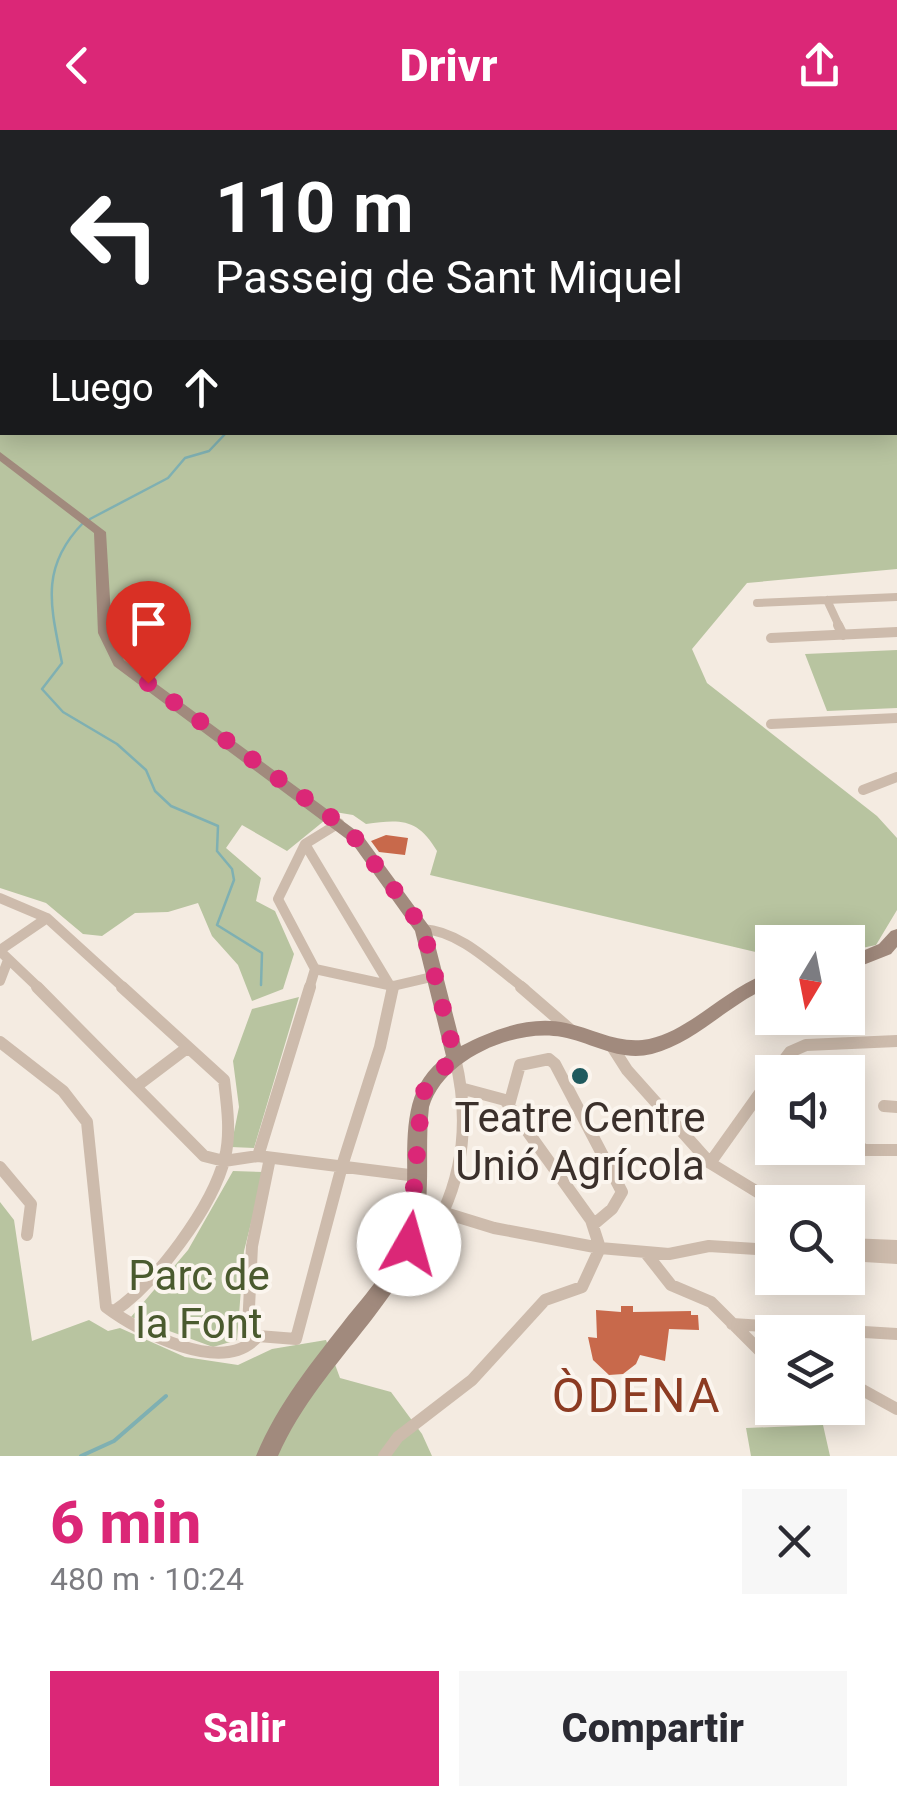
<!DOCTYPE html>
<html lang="es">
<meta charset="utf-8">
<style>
:root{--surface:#fff;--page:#f7f7f7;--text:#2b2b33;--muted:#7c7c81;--accent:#db2777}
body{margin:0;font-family:Roboto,sans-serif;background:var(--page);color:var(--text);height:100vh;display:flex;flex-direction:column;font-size:38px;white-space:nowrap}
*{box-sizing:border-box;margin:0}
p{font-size:32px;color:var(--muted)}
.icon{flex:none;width:55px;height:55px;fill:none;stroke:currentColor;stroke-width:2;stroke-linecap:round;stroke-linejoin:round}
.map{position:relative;height:1326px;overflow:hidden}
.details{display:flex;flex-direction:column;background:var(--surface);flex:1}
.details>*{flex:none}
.banner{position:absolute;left:0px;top:0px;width:898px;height:305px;box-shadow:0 5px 25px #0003;background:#202124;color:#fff;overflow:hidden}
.needle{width:65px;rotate:190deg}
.controls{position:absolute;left:755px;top:795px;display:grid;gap:20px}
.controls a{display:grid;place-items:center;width:110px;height:110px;border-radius:0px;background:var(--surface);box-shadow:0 5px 25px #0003;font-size:50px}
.pin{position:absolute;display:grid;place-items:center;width:85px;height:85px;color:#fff;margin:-102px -42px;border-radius:50% 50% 50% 0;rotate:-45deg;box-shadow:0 0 10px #0007}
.pin .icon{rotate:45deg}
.me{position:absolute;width:110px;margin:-55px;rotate:7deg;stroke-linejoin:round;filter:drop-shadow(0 0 8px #0008)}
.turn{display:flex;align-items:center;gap:35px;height:210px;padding:0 50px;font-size:45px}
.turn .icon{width:130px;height:130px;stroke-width:2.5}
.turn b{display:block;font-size:70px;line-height:85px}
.then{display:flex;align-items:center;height:95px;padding:0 50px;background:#0003;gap:20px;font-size:38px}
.round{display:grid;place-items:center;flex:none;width:105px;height:105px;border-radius:0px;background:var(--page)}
.overview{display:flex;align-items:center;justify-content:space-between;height:170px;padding:0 50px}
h1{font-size:60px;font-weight:800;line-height:75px;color:var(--accent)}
.primary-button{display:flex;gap:20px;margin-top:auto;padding:20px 50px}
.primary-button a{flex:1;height:115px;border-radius:0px;background:var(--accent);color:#fff;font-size:40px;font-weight:800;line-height:115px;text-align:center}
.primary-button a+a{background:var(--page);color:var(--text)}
header{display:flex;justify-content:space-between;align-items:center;height:130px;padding:0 50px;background:var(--accent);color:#fff;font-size:45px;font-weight:800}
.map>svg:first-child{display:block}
</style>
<header><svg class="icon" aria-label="back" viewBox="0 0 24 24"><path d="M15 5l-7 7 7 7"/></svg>Drivr<svg class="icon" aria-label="share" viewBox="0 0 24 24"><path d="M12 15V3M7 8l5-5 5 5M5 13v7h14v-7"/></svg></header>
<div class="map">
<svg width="897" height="1326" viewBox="0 0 897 1326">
<rect width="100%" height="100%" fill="#f4ebe1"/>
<!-- green -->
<path fill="#b8c4a0" d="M322 0H776L774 2Z
M860 0H897V439L747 453 692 519 707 553 877 686 897 708V780L876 815 848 821V812H772V826L430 745 437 721C418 688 400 689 366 694L353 685 335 682 287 721 242 695 226 718 261 748 256 771 275 781 294 824 283 859 252 871 238 835 212 806 198 773 168 782 135 783 102 806 83 804 46 773 0 758V55L2 302H895V2Z
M897 520V578L827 581 805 524Z
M299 867 254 1018 231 1017 239 977 233 931 252 879Z
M233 1041 264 1042 244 1121 237 1210 213 1217 131 1187 188 1120Z
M0 1072 14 1090 32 1211 89 1190 108 1201 120 1198 185 1227 238 1235 272 1219 326 1210 340 1248 391 1262 422 1304 432 1326H0Z
M823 1295 830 1326H751L746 1298Z"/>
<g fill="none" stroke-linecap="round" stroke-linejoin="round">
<!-- stream-far1 -->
<path stroke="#7fb0b2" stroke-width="2.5" d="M874 0 885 2
M90 389 168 348 185 328 209 321 227 302
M83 393C39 438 51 477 62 533L42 559 63 582 117 614 146 640 155 661 171 676 218 696 217 721 232 739 234 750 217 795 262 823 261 855"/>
<!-- stream -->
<path stroke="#7fb0b2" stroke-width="4" d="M81 1326 114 1311 166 1266"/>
</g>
<!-- building -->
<path fill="#c8694b" d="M386 705 408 708 405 725 379 722 371 711Z
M621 1176H633V1182L691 1181V1185H698L699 1200 669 1199 665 1231 640 1225 636 1234 623 1244 609 1245 593 1230 588 1207 597 1208 596 1180 621 1182Z"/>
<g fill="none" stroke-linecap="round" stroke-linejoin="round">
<!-- street-far2 -->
<path stroke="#cdbbac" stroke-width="8" d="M827 470 840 498
M757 473 897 467"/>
<!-- street-far1 -->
<path stroke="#cdbbac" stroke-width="10" d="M838 495 843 505
M771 508 897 502
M771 594 897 588
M863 660 897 647
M305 714 392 859
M0 768 47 788 125 859
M423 799C461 801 495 837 525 859
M0 820 47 788
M0 821 40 859
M315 839 393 856 436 846
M0 851 8 830
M309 859 315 839 278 769 305 714 339 693"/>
<!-- street -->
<path stroke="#cdbbac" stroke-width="12" d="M37 857 204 1026 224 1031 258 1026 417 1046
M521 857 573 902
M0 912 63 961 87 992 106 1177C139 1202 224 1247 258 1206
M613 918 627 940 710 1033 774 1072
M775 942 790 922 806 915 897 911
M138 955 187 918
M464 959 505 970 591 1090 600 1118
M509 975 520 935 549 929 555 934 622 1062 612 1079 593 1095
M884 976 897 977
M848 980 858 979
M848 1011 865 1020H897
M258 1026 310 857
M270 1028 252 1116 248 1198 258 1206 296 1209 342 1036 380 917 393 857
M710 1033 772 946
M0 1037 31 1074 27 1105
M416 1074 494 1098 600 1118 669 1124 709 1116 772 1120
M443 1082C466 1032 468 981 455 928
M848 1114 897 1116
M645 1122 671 1155 711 1172 762 1223 772 1227
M848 1125 897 1128
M113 1182C155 1154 213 1077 225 1027 231 1003 227 975 224 950L122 857
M732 1194 897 1204
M848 1252 897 1279
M384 1326 398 1307 472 1250 545 1170 582 1157 600 1118"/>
<!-- secondary -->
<path fill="#a18a7d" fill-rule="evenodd" d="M0 56H2V61L0 62Z
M0 322 106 402 112 503 124 530 362 705 431 799 461 916C492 900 530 885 566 893 595 899 619 915 649 909 693 899 727 856 772 842V856C729 873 698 912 652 924 619 932 593 913 562 907 515 898 443 929 429 977 424 1020 432 1066 420 1107 410 1139 389 1167 369 1193 336 1235 300 1276 278 1326H256C278 1273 313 1231 348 1186 366 1164 389 1138 399 1111 421 1050 384 968 446 926L415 801 352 713 114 536 98 503 94 403 0 331Z
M897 799V817L891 824 848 841V827L879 814 891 801Z"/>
<!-- highway -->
<path fill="#5c4a42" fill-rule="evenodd" d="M496 0H521L522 2H498Z
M525 0H546L547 2H527Z
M895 114 897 115V123L895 122Z"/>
</g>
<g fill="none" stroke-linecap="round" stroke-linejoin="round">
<!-- route -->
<path stroke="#db2777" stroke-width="18" stroke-dasharray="0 32.4" d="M148 553 339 693 356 709 423 798 455 927 428 953 422 966 409 1114"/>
</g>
<!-- markers -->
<circle fill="#1f5a5e" stroke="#fbf5ee" stroke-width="4" cx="580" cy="946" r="10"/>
<g text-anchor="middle" stroke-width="8" stroke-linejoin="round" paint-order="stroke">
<!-- near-poi labels -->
<g font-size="42" fill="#3b302b" stroke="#fbf5ee">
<text x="580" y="1002">Teatre Centre<tspan x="580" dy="48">Unió Agrícola</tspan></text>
</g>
<!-- near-park labels -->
<g font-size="42" fill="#4a5a2e" stroke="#fbf5ee">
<text x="199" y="1160">Parc de<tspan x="199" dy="48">la Font</tspan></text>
</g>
<!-- near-quarter labels -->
<g font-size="48" letter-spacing="2.5" fill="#8c3b22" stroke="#fbf5ee">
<text x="637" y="1282">ÒDENA</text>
</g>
</g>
</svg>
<div class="controls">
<a><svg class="needle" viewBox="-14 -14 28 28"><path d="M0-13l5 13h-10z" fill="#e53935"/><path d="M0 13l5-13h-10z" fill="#7c7c81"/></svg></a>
<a><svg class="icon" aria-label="sound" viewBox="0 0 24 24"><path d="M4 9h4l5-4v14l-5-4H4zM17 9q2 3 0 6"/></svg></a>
<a><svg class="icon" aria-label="search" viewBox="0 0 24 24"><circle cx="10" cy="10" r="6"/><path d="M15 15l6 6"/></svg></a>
<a><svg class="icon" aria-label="layers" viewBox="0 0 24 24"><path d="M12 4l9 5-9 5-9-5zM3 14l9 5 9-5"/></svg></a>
</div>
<div class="pin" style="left:148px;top:553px;background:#d93025"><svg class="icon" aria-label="arrive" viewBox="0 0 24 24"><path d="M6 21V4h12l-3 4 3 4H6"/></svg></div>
<svg class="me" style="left:409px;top:1114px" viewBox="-20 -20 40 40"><circle r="19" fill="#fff"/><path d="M0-13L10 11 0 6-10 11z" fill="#db2777"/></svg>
<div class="banner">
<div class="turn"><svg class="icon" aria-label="left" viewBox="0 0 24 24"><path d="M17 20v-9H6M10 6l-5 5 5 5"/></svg><div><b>110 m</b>Passeig de Sant Miquel</div></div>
<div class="then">Luego<svg class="icon" aria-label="ahead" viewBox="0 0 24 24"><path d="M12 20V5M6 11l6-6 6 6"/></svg></div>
</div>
</div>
<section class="details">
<div class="overview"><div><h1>6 min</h1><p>480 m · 10:24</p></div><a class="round"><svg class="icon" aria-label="close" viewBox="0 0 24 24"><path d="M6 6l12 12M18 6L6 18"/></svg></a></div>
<div class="primary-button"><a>Salir</a><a>Compartir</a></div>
</section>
